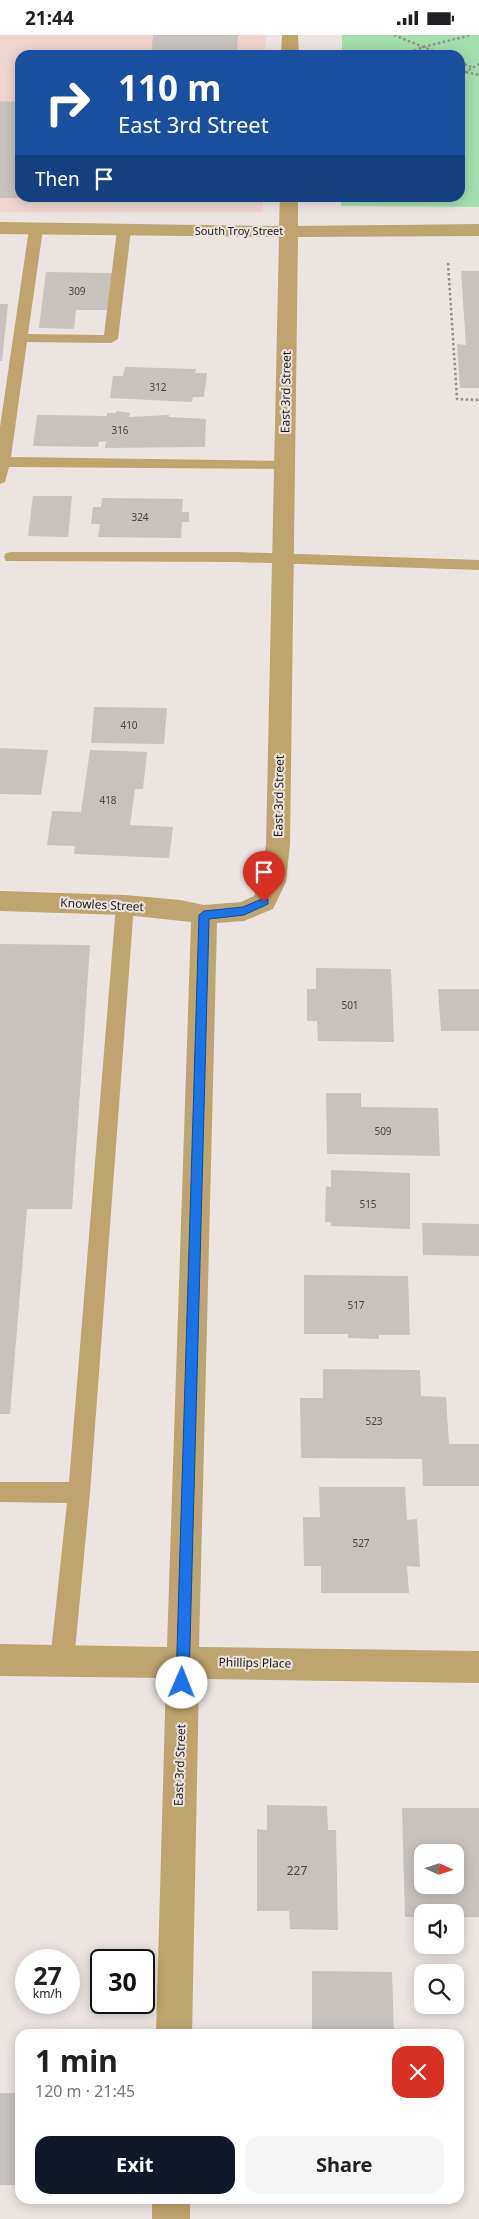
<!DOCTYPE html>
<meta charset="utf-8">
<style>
:root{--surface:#fff;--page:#f6f6f6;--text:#202124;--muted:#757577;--accent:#111827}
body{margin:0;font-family:"Noto Sans",sans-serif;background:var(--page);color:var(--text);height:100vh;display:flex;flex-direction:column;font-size:19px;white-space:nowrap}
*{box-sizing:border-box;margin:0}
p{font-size:16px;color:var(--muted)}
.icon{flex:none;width:28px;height:28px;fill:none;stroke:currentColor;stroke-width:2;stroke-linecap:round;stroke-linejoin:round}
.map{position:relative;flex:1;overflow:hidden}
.panel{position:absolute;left:15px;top:1994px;width:449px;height:175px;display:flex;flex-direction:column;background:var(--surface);border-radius:15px;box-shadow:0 2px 12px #0003}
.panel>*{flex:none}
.banner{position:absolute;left:15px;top:15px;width:450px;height:152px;border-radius:15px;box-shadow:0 2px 12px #0003;background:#1a4fa0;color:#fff;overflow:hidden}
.needle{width:32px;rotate:93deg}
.tools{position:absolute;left:414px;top:1809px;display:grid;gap:10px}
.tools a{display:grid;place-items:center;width:50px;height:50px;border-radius:10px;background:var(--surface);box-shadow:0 2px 12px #0003;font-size:25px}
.speed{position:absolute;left:15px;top:1914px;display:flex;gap:10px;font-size:25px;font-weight:700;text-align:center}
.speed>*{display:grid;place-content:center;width:65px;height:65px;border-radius:50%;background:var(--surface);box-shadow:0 2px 12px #0003;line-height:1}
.speed small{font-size:12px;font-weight:400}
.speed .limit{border:2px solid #111;border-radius:8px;background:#fff;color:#111}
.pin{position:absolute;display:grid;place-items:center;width:42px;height:42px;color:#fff;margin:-51px -21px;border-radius:50% 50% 50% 0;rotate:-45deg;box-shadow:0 0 5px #0007}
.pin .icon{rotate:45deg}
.me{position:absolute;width:55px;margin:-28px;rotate:1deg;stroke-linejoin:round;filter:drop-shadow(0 0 4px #0008)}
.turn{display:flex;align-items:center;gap:18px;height:105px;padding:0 20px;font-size:22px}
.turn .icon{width:65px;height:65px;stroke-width:2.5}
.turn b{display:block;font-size:35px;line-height:42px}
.then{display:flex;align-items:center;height:48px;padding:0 20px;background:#0003;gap:10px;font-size:19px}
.round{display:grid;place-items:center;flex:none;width:52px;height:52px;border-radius:15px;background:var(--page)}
.summary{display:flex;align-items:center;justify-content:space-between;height:85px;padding:0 20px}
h1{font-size:30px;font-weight:700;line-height:38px}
.primary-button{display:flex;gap:10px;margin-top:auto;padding:10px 20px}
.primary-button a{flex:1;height:58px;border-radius:15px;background:var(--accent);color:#fff;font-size:20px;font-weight:700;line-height:58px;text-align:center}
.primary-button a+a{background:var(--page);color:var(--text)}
.status{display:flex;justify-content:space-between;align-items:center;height:35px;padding:0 25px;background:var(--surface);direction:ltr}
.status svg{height:14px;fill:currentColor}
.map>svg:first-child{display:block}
</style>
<div class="status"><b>21:44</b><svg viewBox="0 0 49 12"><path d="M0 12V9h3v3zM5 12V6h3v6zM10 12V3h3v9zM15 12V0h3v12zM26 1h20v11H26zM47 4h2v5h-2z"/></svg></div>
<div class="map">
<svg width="479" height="2184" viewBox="0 0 479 2184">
<rect width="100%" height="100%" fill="#ebe4e0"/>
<!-- commercial -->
<path fill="#efd5cf" d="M0 0H266L265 20H20V162L263 163V177H0Z"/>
<!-- green -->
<path fill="#a2dfac" d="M342 0H479V172L341 171V163L460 162V20H342Z"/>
<!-- building -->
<path fill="#c7c2bd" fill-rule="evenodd" d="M153 0H238L237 20H151Z
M0 66 20 67V163H0Z
M166 162H231V165L166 164Z
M461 236H479V353H460L457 309 466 310Z
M46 237 112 238 108 275H76L74 294 39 293Z
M0 269H8L2 326H0Z
M125 332 196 334 195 338H207L204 362H193L192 367 110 363 113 341H123Z
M117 376 130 378 129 382 169 380V382L206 384 205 412 105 413 106 406 99 407 98 412 33 411 37 380 107 381V378H116Z
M33 461H72L68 502 28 501Z
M102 463 183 464 182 477H189V487H182L181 503 98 502 100 489H91L93 472H101Z
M94 672 167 673 164 709 91 708Z
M0 713 48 715 41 760 0 759Z
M90 715 147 717 143 754H135L130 790 173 792 169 823 74 819 75 811 47 810 52 776 81 777Z
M0 909 90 910 72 1174H27L10 1379H0Z
M316 933 391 934 394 1007 318 1006 317 986H307V954H316Z
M438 954H479V996H441Z
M326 1058H361V1072L438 1073 440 1121 327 1119Z
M331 1135 410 1138V1194L331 1191V1187H325L326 1151 331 1152Z
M422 1188 479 1189V1221L423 1220Z
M304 1240 408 1241 410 1300H379V1304L348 1303V1299H304Z
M323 1334 420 1335 421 1361 446 1362 449 1409H479V1451H423L422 1424 301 1423 300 1363H323Z
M319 1452H405L407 1485 417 1484 420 1532 407 1531 409 1558H321V1531H304L303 1482H320Z
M267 1770 327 1771 328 1795H336L338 1895 290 1894 289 1876H257V1794L267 1795Z
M402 1773H479V1882H455V1878H422V1882H405ZM422 1818H455V1850H422Z
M312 1936 392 1937 394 1999H312Z
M0 2058H20V2143H17V2150H0Z"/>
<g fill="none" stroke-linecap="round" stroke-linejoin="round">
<!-- path -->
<path stroke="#948f8c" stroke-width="2.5" stroke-dasharray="2.5 2.5" stroke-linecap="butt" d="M394 0 443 20
M405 20 423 12 471 0
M460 27 471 32
M466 37 479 40
M460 40 479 29
M448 228 457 364 479 365"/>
<!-- lane -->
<path fill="#bea46e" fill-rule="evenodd" d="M36 190 43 194 28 299 104 300 117 195 124 191 131 195 118 304 111 308 27 307 11 422 285 426 290 428 293 431 290 434 9 432 5 447 0 449V392L29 194Z
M12 517H235L479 525V535L235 527 6 526 4 522 6 518Z
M125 863 132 865 134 870 90 1458 74 1626 70 1634 62 1638 54 1634 50 1626 67 1468 0 1467V1447H69L116 870 118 865Z"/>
<!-- street -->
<path fill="#bea46e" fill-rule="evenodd" d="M282 0H298L299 20H281Z
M280 162H298V191L479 189V201L298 202 290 809 286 847 273 874 244 886 217 888 199 1612 479 1616V1648L199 1644 192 1999H156L166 1643 0 1641V1609L167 1612 191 887 125 880 0 876V856L125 860 180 865 204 870 241 867 254 861 260 847 266 809 279 202 0 199V187L279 191Z
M152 2164H190V2184H152Z"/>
</g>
<!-- route -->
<path fill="#1a73e8" stroke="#114b97" d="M264 863 268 864V869L244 880 209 884 189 1648 187 1652 182 1654 178 1652 176 1648 199 880 204 876 243 872Z"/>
<g text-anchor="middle" stroke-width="4" stroke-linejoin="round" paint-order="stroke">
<!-- number labels -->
<g font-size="10" fill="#484542">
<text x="77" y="260">309</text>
<text x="158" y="356">312</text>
<text x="120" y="399">316</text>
<text x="140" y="486">324</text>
<text x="129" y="694">410</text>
<text x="108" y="769">418</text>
<text x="350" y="974">501</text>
<text x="383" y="1100">509</text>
<text x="368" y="1173">515</text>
<text x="356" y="1274">517</text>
<text x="374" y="1390">523</text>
<text x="361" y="1512">527</text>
</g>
<!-- far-street labels -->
<g font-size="11" fill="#1d1b19" stroke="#ebe4e0">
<text x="239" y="200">South Troy Street</text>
</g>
<!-- street labels -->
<g font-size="12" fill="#1d1b19" stroke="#ebe4e0">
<text transform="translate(286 357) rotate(-89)" y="4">East 3rd Street</text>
<text transform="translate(279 761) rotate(-89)" y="4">East 3rd Street</text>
<text transform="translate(102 870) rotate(3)" y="4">Knowles Street</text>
<text transform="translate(255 1628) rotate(1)" y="4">Phillips Place</text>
<text transform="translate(180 1730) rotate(-88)" y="4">East 3rd Street</text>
</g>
<!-- near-number labels -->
<g font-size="12" fill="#484542">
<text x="297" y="1840">227</text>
</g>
</g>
</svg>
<div class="tools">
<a><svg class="needle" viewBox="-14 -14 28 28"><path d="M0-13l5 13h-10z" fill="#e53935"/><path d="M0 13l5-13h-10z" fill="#757577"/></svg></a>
<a><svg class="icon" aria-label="sound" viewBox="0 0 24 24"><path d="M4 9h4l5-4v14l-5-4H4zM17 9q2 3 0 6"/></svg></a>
<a><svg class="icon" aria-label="search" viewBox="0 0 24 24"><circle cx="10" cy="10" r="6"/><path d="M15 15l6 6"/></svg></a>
</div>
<div class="speed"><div>27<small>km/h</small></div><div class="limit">30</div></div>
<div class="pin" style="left:264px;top:867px;background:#d93025"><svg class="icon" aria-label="arrive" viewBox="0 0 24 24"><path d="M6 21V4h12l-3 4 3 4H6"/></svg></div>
<svg class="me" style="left:182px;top:1648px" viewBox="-20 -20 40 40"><circle r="19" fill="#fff"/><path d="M0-13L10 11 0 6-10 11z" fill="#1a73e8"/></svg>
<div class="banner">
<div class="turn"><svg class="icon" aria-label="right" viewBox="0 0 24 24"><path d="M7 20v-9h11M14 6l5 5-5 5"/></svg><div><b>110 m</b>East 3rd Street</div></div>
<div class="then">Then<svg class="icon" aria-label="arrive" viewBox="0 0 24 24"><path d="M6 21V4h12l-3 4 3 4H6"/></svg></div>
</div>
<section class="panel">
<div class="summary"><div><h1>1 min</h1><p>120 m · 21:45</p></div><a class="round" style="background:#d93025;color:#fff"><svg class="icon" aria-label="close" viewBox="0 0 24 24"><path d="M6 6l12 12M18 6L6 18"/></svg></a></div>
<div class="primary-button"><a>Exit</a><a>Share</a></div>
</section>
</div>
